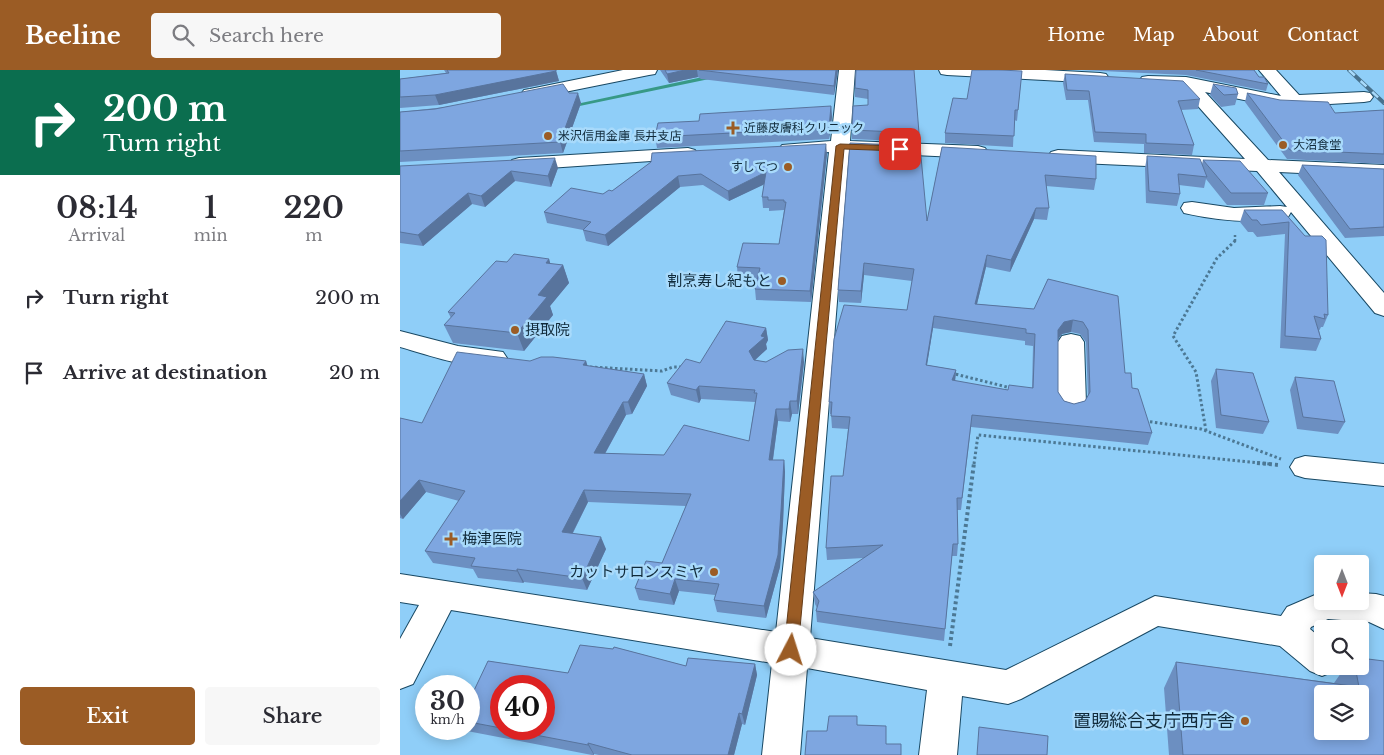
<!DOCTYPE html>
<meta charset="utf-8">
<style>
:root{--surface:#fff;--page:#f7f7f7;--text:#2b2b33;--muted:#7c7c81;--accent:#9b5c25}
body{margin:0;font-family:"Libre Baskerville","Noto Sans JP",serif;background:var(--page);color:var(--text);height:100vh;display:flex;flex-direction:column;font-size:19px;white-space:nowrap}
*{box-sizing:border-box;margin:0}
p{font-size:16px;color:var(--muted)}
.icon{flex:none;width:28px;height:28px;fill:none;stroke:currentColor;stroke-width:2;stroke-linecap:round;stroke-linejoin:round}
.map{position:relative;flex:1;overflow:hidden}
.drawer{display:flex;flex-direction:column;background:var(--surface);width:400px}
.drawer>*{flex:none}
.hud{background:#0b6e4f;color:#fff;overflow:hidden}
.needle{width:32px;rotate:180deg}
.fabs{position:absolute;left:914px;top:485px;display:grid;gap:10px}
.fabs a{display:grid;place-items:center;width:55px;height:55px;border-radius:5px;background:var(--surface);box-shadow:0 2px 12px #0003;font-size:25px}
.speed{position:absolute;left:15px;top:605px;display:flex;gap:10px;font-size:25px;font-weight:700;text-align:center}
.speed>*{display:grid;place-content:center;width:65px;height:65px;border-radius:50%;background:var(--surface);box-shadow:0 2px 12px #0003;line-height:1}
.speed small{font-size:12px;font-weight:400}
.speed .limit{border:8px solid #d22;background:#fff;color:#111}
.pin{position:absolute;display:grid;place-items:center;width:42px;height:42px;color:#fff;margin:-21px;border-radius:10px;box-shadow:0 2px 8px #0006}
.me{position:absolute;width:55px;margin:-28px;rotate:5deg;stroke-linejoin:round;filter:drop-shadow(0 0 4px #0008)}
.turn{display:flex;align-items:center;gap:18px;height:105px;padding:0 20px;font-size:22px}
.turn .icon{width:65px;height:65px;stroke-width:2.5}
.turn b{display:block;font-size:35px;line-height:42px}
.eta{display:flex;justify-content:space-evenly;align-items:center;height:85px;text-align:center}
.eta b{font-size:30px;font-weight:600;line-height:35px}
.button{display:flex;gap:10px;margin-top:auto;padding:10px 20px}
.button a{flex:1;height:58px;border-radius:5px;background:var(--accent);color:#fff;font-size:20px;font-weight:600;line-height:58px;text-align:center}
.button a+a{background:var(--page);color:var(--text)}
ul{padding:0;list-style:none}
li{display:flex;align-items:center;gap:15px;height:75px;padding:0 20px}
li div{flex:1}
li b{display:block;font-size:19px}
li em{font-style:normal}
header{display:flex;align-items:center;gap:30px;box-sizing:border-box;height:70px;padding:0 25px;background:var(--accent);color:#fff}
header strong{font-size:24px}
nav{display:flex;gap:28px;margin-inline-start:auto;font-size:18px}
.search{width:350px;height:45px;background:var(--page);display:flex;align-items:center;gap:12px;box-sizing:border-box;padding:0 18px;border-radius:5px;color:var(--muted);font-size:19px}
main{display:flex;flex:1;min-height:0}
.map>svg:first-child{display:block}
</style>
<header>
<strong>Beeline</strong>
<div class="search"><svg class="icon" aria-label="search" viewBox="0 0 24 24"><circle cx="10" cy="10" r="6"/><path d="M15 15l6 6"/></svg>Search here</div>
<nav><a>Home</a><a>Map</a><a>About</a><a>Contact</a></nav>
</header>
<main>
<section class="drawer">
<div class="hud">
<div class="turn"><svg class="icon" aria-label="right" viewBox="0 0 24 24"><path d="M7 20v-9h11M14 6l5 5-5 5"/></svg><div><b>200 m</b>Turn right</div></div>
</div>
<div class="eta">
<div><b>08:14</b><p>Arrival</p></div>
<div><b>1</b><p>min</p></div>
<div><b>220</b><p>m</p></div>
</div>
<ul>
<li><svg class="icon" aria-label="right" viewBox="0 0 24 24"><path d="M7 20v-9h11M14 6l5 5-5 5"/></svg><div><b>Turn right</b></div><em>200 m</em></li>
<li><svg class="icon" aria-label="arrive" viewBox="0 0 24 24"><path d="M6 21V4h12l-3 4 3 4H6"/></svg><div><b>Arrive at destination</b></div><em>20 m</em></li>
</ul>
<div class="button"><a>Exit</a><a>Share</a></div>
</section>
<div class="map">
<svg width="984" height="685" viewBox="0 0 984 685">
<rect width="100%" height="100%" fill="#8fcef8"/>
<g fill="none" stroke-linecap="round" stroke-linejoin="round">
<!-- stream -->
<path fill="#379986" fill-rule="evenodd" d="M316 0H322L314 8 170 38 167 36 312 5Z"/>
<!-- minor casing -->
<g stroke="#184863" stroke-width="2">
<path id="minor" d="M223 0H257L255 4 249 5 130 29 124 28 121 24 124 20 130 19Z
M439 0H455L450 71 578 76 585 78 588 82 585 86 578 88 449 82 410 568 606 600 755 526 881 546 887 537 922 522V531H960V523L976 524 984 526V559L969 552 928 549 911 557 910 559 922 569V596H937L934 601 922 606 910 601 880 576 758 556 621 629 608 634 562 626 557 685H519L527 620 407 598 400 685H362L372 593 51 540 13 614 0 619V569L19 535 0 532V504L376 562 429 82 389 85 382 83 379 79 382 75 431 71Z
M539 0H645L700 3 706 4 709 8 706 12 700 13 547 5 541 4Z
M859 0H876L899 25 964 22 970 23 973 27 970 31 964 32 878 37 805 22 868 90 984 95V107L879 102 984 223V246L975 243 891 142 888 147C855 155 816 150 784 143L781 138 784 133 792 132 834 138 880 136 887 137 857 101 658 92 651 90 648 86 651 82 658 80 845 89 782 18 742 15 739 11 742 7 748 6 786 7 881 26Z
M288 78 295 80 298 84 295 88 119 100 112 98 109 94 112 90 119 88Z
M0 261 58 276 103 282 107 288 103 294C74 302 29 285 0 277Z
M671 264 680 266 684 272 686 334 682 341 672 344 662 341 658 334V272L662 266Z
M905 386 984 394V416L905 408 895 405 890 397 895 389Z"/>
</g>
<!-- path-far2 -->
<path stroke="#4c7894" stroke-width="2.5" stroke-dasharray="2 2" stroke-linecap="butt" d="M835 171V164"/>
<!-- path-far1 -->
<path stroke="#4c7894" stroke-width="3" stroke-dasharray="2.5 2.5" stroke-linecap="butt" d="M190 297 262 301 273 297H283
M551 303 611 318
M745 351 801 359 881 389
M806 361 796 302 773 266 817 188 836 170
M574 394 578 365 870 394"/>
<!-- path -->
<path stroke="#4c7894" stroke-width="4" stroke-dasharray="3 3" stroke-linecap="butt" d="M857 393 879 395
M550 576 574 393"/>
<!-- minor -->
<use href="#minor" fill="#fff" fill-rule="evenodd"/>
<!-- rail casing -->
<g stroke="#47718d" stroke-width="4">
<path id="rail" d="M949 0 984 33"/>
</g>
<!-- rail -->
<use href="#rail" stroke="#a8dafb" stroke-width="2.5" stroke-dasharray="8" stroke-linecap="butt"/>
</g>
<!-- wall -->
<path fill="#6c8fc1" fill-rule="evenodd" d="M44 0H156L159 11 39 35 0 38V9L46 3Z
M260 0H438L434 25 301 9 298 7 269 13Z
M456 0 519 63V72L452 69V60L468 35V29L455 27V18Z
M681 0H854L859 7 868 14 866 21 786 5Z
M622 1 617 51 614 50 613 77 545 73V63L567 29Z
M665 4 800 29 798 39 781 40 794 75 792 85 744 83V74L694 72 688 30H666L663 13Z
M813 14 838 24 835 35 821 37 810 25Z
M169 23 181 33 163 83 0 92V42Z
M847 23 935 43 984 40V94L887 89 845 32Z
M431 36 432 47 429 69 257 78 255 67Z
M450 73 527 151 542 77 696 109 694 120 646 116 649 138 647 150 634 149 610 202 586 197 577 234 634 239 648 209 725 303 752 363 748 375 571 357 561 440H557L558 474 557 486H552L544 571 417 552 416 541 417 538 415 534 413 522 464 488 427 490 426 478 443 406 448 359 432 358 431 344H430L429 332 507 240 512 211 464 205 461 233 439 232 438 220ZM533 258 625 271V275L633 276 632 318 608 320 555 311 556 300 527 295ZM671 262 680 264 686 272 688 327 685 331 674 334 664 331 658 322V269L662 264Z
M427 84 411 232 356 230 355 219 357 209 338 208 337 197 379 174 384 140 369 141V138H363L362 127 364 114 329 131 303 115 280 117 208 176 186 171 183 160 147 153 144 142 212 121 251 92Z
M747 86 802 94 803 90 868 123 864 135H827L806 109 804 118 779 115 780 124 777 136 746 133 745 98Z
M902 95 984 99V166L945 168 898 105Z
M0 96 158 98 151 117 115 111 85 137 72 134 23 176 0 173Z
M844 140H882L905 166 928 245 923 257H921L919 261V260L921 269 916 281 880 278 885 164 857 167 853 162H848L840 152Z
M149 189 150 194 163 195 169 213 150 236 153 245 124 281 53 273 44 255 51 248 48 242 107 192Z
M366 258 368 270 366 274 367 279 354 290 366 292H404L398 344H392L390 352 378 351 373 390H384L385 402 383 453 380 497 366 548 317 542 314 530 315 525 279 521 274 535 239 530 235 518 262 493 286 436 188 432 173 463 206 479 187 520 124 512 123 513 78 508 73 499 33 493 25 481 59 431 26 422 3 449 0 448V348L22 353 130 291H186L187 296 244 304 247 316 232 344 226 345 205 384 264 385 349 371 355 332 301 329 299 333 271 325 267 313 300 293Z
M816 299 869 352 863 364 816 358 811 311Z
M895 307 945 352 938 364 897 359 890 320Z
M180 575 213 579 214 577 286 596 288 588 355 594 357 605 345 655 342 654 334 685H199L194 684V685H192L67 661 65 659H69V631L88 591 168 603ZM101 616H144V659H101Z
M776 592 934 613 946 596H960L984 685H769L764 618Z"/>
<!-- shaded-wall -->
<path fill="#58749d" d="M285 0H297L298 7 269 13 267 4Z
M436 0H438L434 25V16Z
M156 1 159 11 39 35 35 25Z
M178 23 181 33 163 83 160 72Z
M431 36 432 47 429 69V58Z
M426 74 427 84 411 232 410 221Z
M155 88 158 98 151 117 148 106Z
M111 101 115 111 85 137 81 126Z
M366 102 367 113 329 131 328 121Z
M278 106 280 117 208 176 205 165Z
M68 123 72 134 23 176 18 165Z
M636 138 634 149 610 202 611 190Z
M587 185 586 197 574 246 575 234Z
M149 189 154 206 163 195 169 213 150 236 153 245 124 281 117 263 138 225 146 193Z
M464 193V205L461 233V221Z
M534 246 533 258 525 307 526 295Z
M673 250 671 262 662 264 656 272 658 260 664 252Z
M366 258 368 270 366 274 367 279 351 294 349 281 361 266Z
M403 279 404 292 398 344 397 331Z
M186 291 190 303 183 295Z
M556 300 555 312 552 310Z
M244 304 247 316 232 344 228 332Z
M299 316 301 329 299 333 296 320Z
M390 331 392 344 390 352 389 339Z
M223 332 226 345 198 396 194 383Z
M376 339 378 351 371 403 369 390Z
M384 390 385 402 383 453 380 497 366 548 364 536Z
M19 410 26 422 3 449 0 444V431Z
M184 420 188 432 167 474 162 462Z
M201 467 206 479 187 520 182 508Z
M117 499 124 512 123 513 117 501Z
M275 509 279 521 274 535 270 524Z
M355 594 357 605 345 655 342 644Z
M339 643 342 654 334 685H328Z
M188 673 194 684V685L188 675Z"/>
<!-- building -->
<path fill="#7ea6e0" stroke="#58749d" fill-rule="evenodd" d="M47 0H156V1L35 25 0 27V9L49 3Z
M265 0H285L267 4Z
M299 0H436L434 16Z
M456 0H514L519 63 452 60 453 36 468 35V20L455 18Z
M572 0H599L622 1 618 40H615L614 66 545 63 553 28 567 29Z
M796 0H854L859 7H864L868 14Z
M665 4 783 11 800 29 778 31 794 75 746 73V64L695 62 689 21 667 20Z
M163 14 169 23H178L160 72 0 81V42L35 39Z
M813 14 836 18 838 24 824 25Z
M847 23 880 30 928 32 935 43 984 40V84L890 80Z
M431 36 429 58 255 67 258 53 299 51 300 44Z
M450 73 520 76 527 151 542 77 696 86V109L645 105 649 138H636L611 190 587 185 575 234 634 239 648 209 718 226 725 303H731L732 318 738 319 752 363 572 345 562 428H557L558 474H553L545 559 416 541 419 531 413 522 483 475 426 478 431 406H443L450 347 431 346 432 332H429L434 269 444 235 507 240 514 199 464 193 461 221 438 220ZM534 246 626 259V263L635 264 633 318 609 315 608 320 552 310 556 300 526 295ZM673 250 683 252 688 260 690 322 685 331 674 334 664 331 658 322V260L664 252Z
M426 74 410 221 355 219 360 198 337 197 343 173 379 174 386 132H384V130H368V127H362L366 102 328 121 301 104 278 106 205 165 183 160 191 152 144 142 171 118 203 124 209 120 212 121 251 92 252 83Z
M747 86 800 89 807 107 778 104 780 124 749 121Z
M155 88 148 106 111 101 81 126 68 123 18 165 0 162V96Z
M803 90 840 91 868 123H831Z
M902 95 984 99V157L950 159Z
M844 140H882L905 166H922L926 170 928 245 924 244 925 249 914 246 921 269 885 266 889 152 861 155 857 150H852Z
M114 184 149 189 146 193 163 195 138 225 147 227 117 263 44 255 55 243 48 242 96 191 107 192Z
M326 251 366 258 361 266 365 267 349 281 354 290 366 292 388 280 403 279 397 331H390L389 339H376L369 390H384L381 441 378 485 364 536 314 530 319 514 275 509 270 524 235 518 246 491 262 493 291 424 184 420 162 462 201 467 182 508 117 499V501L71 496 75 488 25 481 65 421 19 410 0 431V348L22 353 57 282 130 291 141 287H153L186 291 183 295 244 304 228 332H223L194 383 264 385 284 355 349 371 357 323H354L355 320 299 316 296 320 267 313 286 289 300 293Z
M816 299 853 303 869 352 821 345Z
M895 307 934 311 945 352 903 347Z
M180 575 213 579 214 577 286 596 288 588 355 594 342 644 339 643 328 685H232L188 673V675L104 659H144V616H101V658L69 652V631L88 591 168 603Z
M960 588 984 591V685H783L776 592 959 617 955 596H960ZM922 624H960V661H922Z
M429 646H457V655L486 656V674H501V685H405L407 661H427Z
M579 657 648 666 647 685H577Z"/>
<!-- route -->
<path fill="#9b5c25" stroke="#653c18" d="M440 74 500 76 504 79 500 81 444 79 398 580 396 585 391 586 386 585 384 580 436 76Z"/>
<!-- markers -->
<g fill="#9b5c25" stroke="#a8dafb" stroke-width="2">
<path d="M330.5 50.5h5v5h5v5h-5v5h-5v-5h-5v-5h5z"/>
<circle cx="148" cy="66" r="5"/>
<circle cx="883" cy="75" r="5"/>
<circle cx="388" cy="97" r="5"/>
<circle cx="382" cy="211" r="5"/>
<circle cx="115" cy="260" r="5"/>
<path d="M48.5 461.5h5v5h5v5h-5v5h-5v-5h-5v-5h5z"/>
<circle cx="314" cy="502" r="5"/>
<circle cx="845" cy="651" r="5"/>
</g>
<g text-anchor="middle" stroke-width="5" stroke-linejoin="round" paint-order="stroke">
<!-- far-poi labels -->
<g font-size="12" fill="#102a3a" stroke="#a8dafb" text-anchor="start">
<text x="344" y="62">近藤皮膚科クリニック</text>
<text x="158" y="70">米沢信用金庫 長井支店</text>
<text x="893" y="79">大沼食堂</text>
<text x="378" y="101" text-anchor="end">すしてつ</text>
</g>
<!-- poi labels -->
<g font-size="15" fill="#102a3a" stroke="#a8dafb" text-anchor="end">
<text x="372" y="216">割烹寿し紀もと</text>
<text x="125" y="265" text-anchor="start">摂取院</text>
<text x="62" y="474" text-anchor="start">梅津医院</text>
<text x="304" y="507">カットサロンスミヤ</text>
</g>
<!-- near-poi labels -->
<g font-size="18" fill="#102a3a" stroke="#a8dafb" text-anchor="end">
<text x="835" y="657">置賜総合支庁西庁舎</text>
</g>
</g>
</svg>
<div class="fabs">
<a><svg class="needle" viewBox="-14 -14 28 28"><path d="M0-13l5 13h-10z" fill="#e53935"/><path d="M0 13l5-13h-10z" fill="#7c7c81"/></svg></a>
<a><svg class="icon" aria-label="search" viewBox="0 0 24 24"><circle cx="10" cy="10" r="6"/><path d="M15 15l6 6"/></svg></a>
<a><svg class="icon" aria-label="layers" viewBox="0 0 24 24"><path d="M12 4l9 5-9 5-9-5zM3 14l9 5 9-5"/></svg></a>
</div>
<div class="speed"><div>30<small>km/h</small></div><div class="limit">40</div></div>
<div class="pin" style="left:500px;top:79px;background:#d93025"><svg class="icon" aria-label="arrive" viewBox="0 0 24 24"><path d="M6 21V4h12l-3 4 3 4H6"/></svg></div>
<svg class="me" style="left:391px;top:580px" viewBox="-20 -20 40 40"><circle r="19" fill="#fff"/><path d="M0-13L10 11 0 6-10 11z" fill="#9b5c25"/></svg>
</div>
</main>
